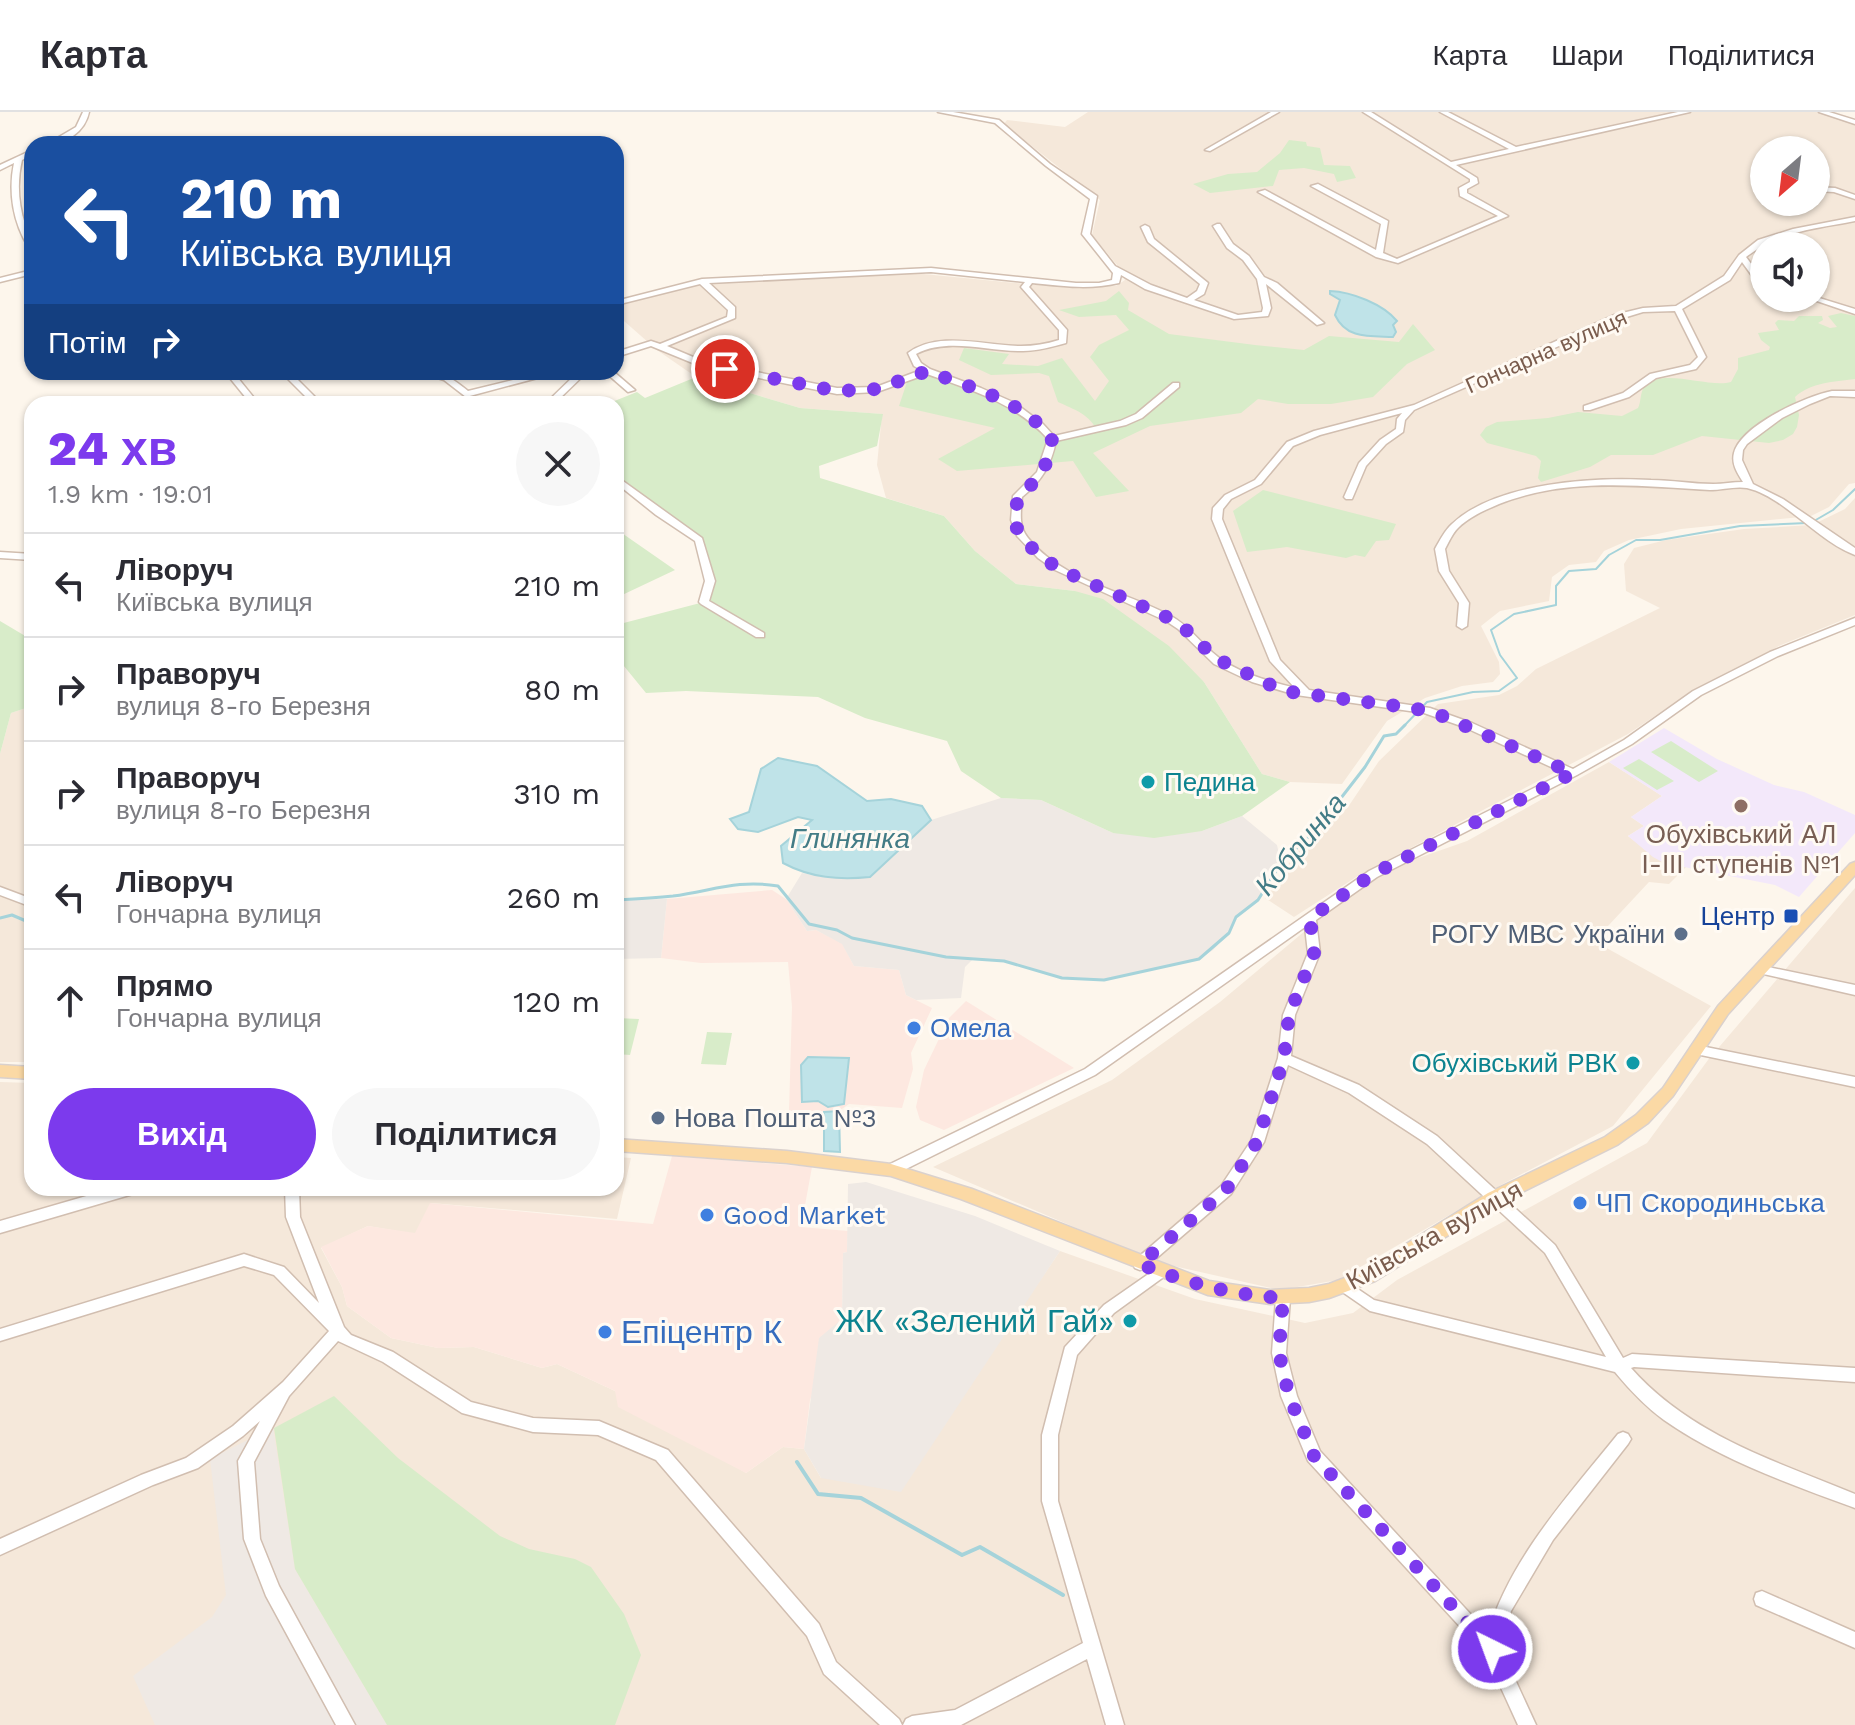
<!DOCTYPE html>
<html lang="uk">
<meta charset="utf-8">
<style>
:root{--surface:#fff;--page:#f7f7f7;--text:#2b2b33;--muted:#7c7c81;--line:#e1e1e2;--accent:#7c3aed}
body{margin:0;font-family:"Work Sans",sans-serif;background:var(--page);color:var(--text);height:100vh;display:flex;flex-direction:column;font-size:30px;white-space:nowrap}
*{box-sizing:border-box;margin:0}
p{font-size:26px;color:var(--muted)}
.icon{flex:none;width:44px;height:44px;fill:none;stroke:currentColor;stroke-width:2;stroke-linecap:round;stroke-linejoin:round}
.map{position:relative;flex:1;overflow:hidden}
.side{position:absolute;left:24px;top:284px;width:600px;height:800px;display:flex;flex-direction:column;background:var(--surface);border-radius:24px;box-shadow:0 2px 6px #0004}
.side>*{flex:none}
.hud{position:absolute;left:24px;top:24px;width:600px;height:244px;border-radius:24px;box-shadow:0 2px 6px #0004;background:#1a4fa0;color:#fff;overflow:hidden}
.needle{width:52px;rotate:208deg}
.controls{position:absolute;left:1750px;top:24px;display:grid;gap:16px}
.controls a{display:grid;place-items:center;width:80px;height:80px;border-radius:50%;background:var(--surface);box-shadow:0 2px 6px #0004;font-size:40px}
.pin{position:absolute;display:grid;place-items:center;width:68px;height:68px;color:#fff;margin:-34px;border:4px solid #fff;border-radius:50%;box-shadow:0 2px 8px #0007}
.me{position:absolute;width:88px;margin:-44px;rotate:318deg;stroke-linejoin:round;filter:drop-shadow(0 0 6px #0008)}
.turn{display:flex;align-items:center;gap:28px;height:168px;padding:0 24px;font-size:36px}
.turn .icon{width:104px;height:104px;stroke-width:2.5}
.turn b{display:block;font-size:56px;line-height:68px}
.then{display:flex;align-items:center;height:76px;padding:0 24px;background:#0003;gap:16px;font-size:30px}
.round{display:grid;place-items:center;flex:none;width:84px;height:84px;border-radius:42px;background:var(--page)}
.headline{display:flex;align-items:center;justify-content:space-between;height:136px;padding:0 24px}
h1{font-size:48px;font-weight:800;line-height:60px;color:var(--accent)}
.primary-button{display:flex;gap:16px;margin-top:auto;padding:16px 24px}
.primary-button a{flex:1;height:92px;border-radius:48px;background:var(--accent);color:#fff;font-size:32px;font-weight:800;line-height:92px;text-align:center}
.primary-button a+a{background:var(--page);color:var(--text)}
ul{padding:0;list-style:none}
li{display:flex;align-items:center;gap:24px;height:104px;padding:0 24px;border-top:2px solid var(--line)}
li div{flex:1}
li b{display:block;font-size:30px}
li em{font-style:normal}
header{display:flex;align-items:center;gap:48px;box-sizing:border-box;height:112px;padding:0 40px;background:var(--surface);border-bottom:2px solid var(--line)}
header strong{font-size:38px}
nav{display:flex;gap:44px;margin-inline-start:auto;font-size:28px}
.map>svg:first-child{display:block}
</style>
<header>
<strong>Карта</strong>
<nav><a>Карта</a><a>Шари</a><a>Поділитися</a></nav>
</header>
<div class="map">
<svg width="1855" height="1613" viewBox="0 0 1855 1613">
<rect width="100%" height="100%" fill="#fdf6ec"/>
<!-- residential -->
<path fill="#f5e8da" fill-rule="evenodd" d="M1088 0H1817L1855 13V371L1849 372 1829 395 1811 404 1681 417 1629 428 1604 439 1596 450 1569 453 1552 465 1549 489 1500 499 1481 514 1499 550 1500 562 1493 570 1462 574 1425 586 1387 609 1342 672 1290 670 1262 662 1204 570 1075 479 1016 472 975 439 944 404 886 386 877 353 882 302 800 296 696 265 657 238 616 202V193L697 172 724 170 913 161 1037 173 1116 174 1125 168 1117 153 1092 123 1100 88 1004 12 1007 8 1065 15ZM1764 38H1816V90H1764ZM1764 134H1816V186H1764Z
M1855 386V503L1781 533 1691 580 1628 622 1361 762 1294 805 1265 786 1296 741 1350 692 1379 649 1438 592 1499 583 1517 574 1536 557 1660 496 1626 479 1624 452 1634 436 1666 428 1744 417 1812 413 1845 397Z
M32 594V950H0V642L11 601Z
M1609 650 1662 684 1631 705 1644 714 1628 724 1664 751 1687 754 1669 772 1649 770 1594 829 1711 894 1613 1014 1501 1073 1338 1168 1280 1178 1156 1150 933 1055 1112 968 1220 890 1373 762 1467 729Z
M1855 776V1613H0V970L32 971V1076H616V1045L631 1046 617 1107 431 1091 415 1122 368 1114 321 1136 342 1175 347 1194 391 1226 438 1236 474 1235 542 1256 557 1252 615 1279 746 1361 783 1335 804 1337 821 1366 999 1229 1060 1139 1195 1187 1305 1211 1353 1201 1397 1168 1647 1031 1708 948Z"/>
<!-- commercial -->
<path fill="#fde8e0" d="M772 778 786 787 807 819 816 818 842 831 854 854 899 858 906 883 932 896 911 941 913 957 902 996 849 992 839 999 789 1000 792 895 788 850 701 851 661 846 667 787Z
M966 889 1074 956 944 1018 920 1008 916 995 924 958 949 906Z
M672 1044 812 1055 801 1115 848 1119 847 1140 843 1141 842 1207 810 1288 804 1337 783 1335 746 1361 618 1295 615 1279 557 1252 542 1256 474 1235 438 1236 391 1226 347 1194 342 1175 321 1135 368 1114 415 1121 430 1091 653 1112Z"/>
<!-- industrial -->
<path fill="#efe9e4" d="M1001 686 1041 688 1113 721 1202 719 1242 704 1277 733 1281 751 1258 788 1236 805 1229 821 1213 838 1199 847 1104 868 1062 866 1004 849 974 846 965 855 961 886 916 888 906 883 899 858 854 854 842 832 816 818 807 819 786 787 802 761 828 766 870 765 931 708Z
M667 787 661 846 616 847V788Z
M866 1070 975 1104 1060 1139 901 1380 821 1366 804 1337 819 1226 842 1207 843 1141 847 1140 848 1072Z
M273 1315 295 1457 387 1613H155L133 1564 212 1505 226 1483 210 1347Z"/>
<!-- education -->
<path fill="#f3e8fa" d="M1664 616 1717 647 1774 673 1804 680 1855 703V721L1799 785 1775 773 1664 751 1653 745 1628 724 1644 714 1631 705 1662 684 1609 650Z"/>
<!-- green -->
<path fill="#d8ecc9" d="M1289 28 1306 30 1307 34 1320 36 1324 53 1350 54 1356 66 1337 70 1334 62 1304 56 1279 58 1273 74 1210 81 1193 72 1228 62 1257 60 1280 41Z
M1119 179 1129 191 1128 198 1169 222 1255 233 1304 238 1329 224 1399 230 1413 212 1435 238 1407 252 1373 285 1331 292H1288L1258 287 1241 301 1150 314 1093 341 1129 379 1096 385 1073 349 957 359 938 347 995 316 899 294 907 270 928 262C972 279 1020 292 1052 327L1097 320C1092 303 1073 297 1058 290L1049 264 1039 261 991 263 959 248 964 236 1009 242 1002 252 1038 254 1062 246 1095 289 1109 269 1090 245 1099 233 1129 218 1116 203 1079 205 1059 198 1106 189Z
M1841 201 1855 204V267C1833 270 1812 270 1795 285L1799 303 1797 315 1793 322 1783 328 1769 331 1702 324 1653 343H1611L1590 355 1541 370 1538 366 1541 349 1536 344 1487 331 1480 323 1486 315 1497 310 1548 306 1578 300 1622 304 1638 296C1641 290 1640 283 1643 277 1657 253 1709 277 1731 270L1738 257V246L1769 238 1770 235 1761 228 1758 221 1779 218 1775 211 1778 208 1794 209 1799 204H1822L1823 208 1818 211 1830 216 1837 215 1828 204Z
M696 265 800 296 883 302 877 334 819 354 820 366 944 404 975 439 1016 472 1075 479 1103 487 1169 534 1204 570 1262 662 1290 670 1242 704 1202 719 1154 726 1113 721 1041 688 1001 686 961 659 947 629 865 606 818 585 686 579 646 581 619 548 616 513 704 490 710 469 699 428 616 367V292H607L637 280 645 286Z
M1263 378 1396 412 1389 428 1376 429 1365 445 1355 443 1346 446 1287 435 1247 440 1233 399Z
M616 417 675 458 620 484 616 483Z
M0 509 32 528V594L11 601 0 642Z
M1671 629 1718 659 1699 670 1651 640Z
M1639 647 1674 669 1657 678 1623 656Z
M616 906 639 907 630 943 616 942Z
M707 920 732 921 726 953 701 952Z
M334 1284 398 1346 500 1424 529 1437 575 1447 591 1455 624 1502 641 1543 615 1613H387L295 1457 274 1316Z"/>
<!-- water -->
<path fill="#bfe3e8" stroke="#a5d3da" stroke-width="2" d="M1330 179C1352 180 1383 192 1397 209L1393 213 1396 220 1393 225C1369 224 1346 227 1335 203L1340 188 1330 182Z
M778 646 817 654 867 689 891 687 922 694 931 708 870 765C839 768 811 766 783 751L781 734 812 708 798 705 758 720 738 717 730 707 749 700 761 657Z
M808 945 849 946 844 992 828 995 818 989 802 990 801 953Z
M839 999 840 1040 824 1039V1000Z"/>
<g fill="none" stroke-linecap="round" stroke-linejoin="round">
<!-- stream-far2 -->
<path stroke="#a5d3da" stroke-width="2" d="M1814 409 1833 398 1855 377
M1403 615 1427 590 1473 580 1499 579 1517 566 1500 543 1491 518 1514 502 1556 493V474L1569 459 1596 457 1609 443 1636 428H1660L1740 414 1807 411"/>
<!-- stream-far1 -->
<path stroke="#a5d3da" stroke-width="3" d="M616 788C635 787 654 786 673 784 712 779 737 767 778 774L809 812 837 818 852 826 946 845 1004 849 1062 866 1104 868 1199 847 1229 821 1236 805 1258 788 1281 751 1317 717 1365 655 1384 624 1396 622 1405 613
M0 806 12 803 26 809 32 807"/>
<!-- stream -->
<path stroke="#a5d3da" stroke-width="4" d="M797 1350 818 1382 861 1386 962 1443 980 1435 1063 1483"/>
<!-- minor casing -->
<g stroke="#d1beb0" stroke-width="3">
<path id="minor" d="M83 0H89C85 20 66 32 47 32L76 15Z
M938 0H953L999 8 1050 52 1097 84 1090 122 1115 154 1151 173 1187 186 1197 179 1200 172 1148 130 1141 115 1145 113 1149 115 1154 127 1208 171 1204 182 1194 188 1238 203 1262 200 1263 196 1257 167 1243 148 1227 136 1213 114 1217 112H1220L1233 132 1249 144 1264 165 1277 171 1324 211 1317 213 1266 172 1271 196 1268 204 1234 207 1145 177 1121 163 1119 171C1089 178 1062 174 1032 171L1029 175 1067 218 1066 231C1051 235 1038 239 1023 239 988 240 948 225 916 242L921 251 930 257 981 276 1015 291 1043 312 1054 324 1120 309 1136 302 1173 271H1179V275L1142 306 1126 313 1056 329C1051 353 1042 369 1022 385 1021 399 1018 414 1028 426 1062 469 1125 479 1171 504 1188 513 1198 528 1212 540 1234 560 1268 569 1295 576L1270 549 1212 407 1213 396 1225 383 1255 368 1287 330 1314 319 1414 293 1614 203 1643 196 1676 194 1724 164 1739 143 1758 128 1793 117 1855 105V109C1815 117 1779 119 1746 145L1764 169V176H1761L1742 150 1730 168 1682 197 1706 245 1696 257 1656 266 1629 285 1590 298H1584V294L1623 281 1650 262 1690 253 1698 245 1675 199 1643 200 1620 207 1414 298 1405 308 1403 320 1386 332 1366 354 1352 387H1346L1344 385 1359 351 1380 328 1396 317 1397 307 1402 301 1320 323 1293 334 1261 372 1231 387 1223 397 1222 407 1280 548 1309 578 1430 596 1472 611 1573 657 1624 628 1693 579 1770 540 1855 506V513L1778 544 1701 583 1632 632 1577 663 1377 765 1316 808 1320 841 1295 903 1291 944 1359 973 1437 1024 1555 1133 1623 1246 1632 1242 1855 1256V1270L1634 1255 1631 1256C1690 1323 1775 1349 1855 1382V1396C1790 1372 1721 1348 1664 1308 1645 1294 1630 1278 1615 1260L1370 1199 1341 1179 1339 1175 1341 1171 1346 1169 1374 1188 1606 1245 1545 1141 1427 1032 1349 981 1288 953 1264 1030 1231 1082 1145 1156 1140 1158 1135 1156 1133 1152 1135 1148 1221 1074 1251 1029 1278 946 1283 903 1308 841 1305 815 1095 963 896 1062 891 1063 886 1062 884 1058 886 1054 1085 957 1369 759 1564 661 1464 615 1424 601 1296 583 1252 570 1214 552 1178 517 1166 509 1055 458 1038 446 1017 424 1011 408 1013 384 1037 360 1048 327C1016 291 971 278 927 262L877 280 837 282 700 254 651 234 616 245V240L651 229 660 232 727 205 728 198 700 172 616 193V189L702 167 931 156 1076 171H1099L1112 168 1113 161 1082 122 1090 87 1046 54 995 11ZM931 160 1025 170 1021 175 1059 218V228C1046 232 1034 234 1021 234 985 234 939 218 908 241L914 254 921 258 876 275 837 276 705 250 667 234 735 206V195L709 171Z
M1271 0H1279L1210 39 1205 38Z
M1363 0H1371L1451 50 1509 37 1440 0H1448L1516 35 1678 0H1690L1456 53 1477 66 1478 71 1467 77V81L1508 104 1398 151 1376 145 1258 80 1265 78 1376 138 1381 112 1311 74 1318 72 1388 109 1383 141 1397 147 1498 104 1460 84 1459 76 1470 70V67Z
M1819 0H1829L1855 8V12Z
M32 38V43L22 48C17 69 18 91 25 112 28 121 32 127 32 136H29C13 111 8 80 14 51L0 58V53Z
M1816 75 1835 76 1855 83V87L1834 80 1816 79Z
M32 158V162L0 170V166Z
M1816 185 1855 197V202L1808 186Z
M225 260H233L259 292H251Z
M281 260H290L322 292H313Z
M418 260C442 260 450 264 468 279L546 260H560L466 285 444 268Z
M578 260H587L554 292H545Z
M605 260H614L635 278 628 280Z
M1832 279H1855V285L1830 284 1810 292 1782 306 1747 332 1743 338 1742 348 1753 372 1783 387 1855 436V443C1817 429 1785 385 1747 376 1735 374 1722 378 1710 378 1640 374 1567 365 1499 392 1485 398 1469 405 1458 416 1452 422 1449 430 1445 437L1449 459 1469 491 1467 514 1462 517 1457 514 1459 491 1439 459 1435 437C1440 428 1445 418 1452 412 1496 370 1594 365 1651 368 1672 368 1692 372 1713 372 1723 372 1733 370 1743 370 1738 362 1731 352 1734 341 1741 313 1806 284 1832 279Z
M616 364 702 426 715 469 709 489 764 521V525H756L701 492 699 490 705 469 695 429 656 403 616 371Z
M0 440 32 442V448L0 446Z
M0 775 32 787V795L0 783Z
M1763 854 1855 873V883L1759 861 1757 858Z
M1696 933 1855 965V975L1691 941 1690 938 1691 935Z
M114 1076H140L138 1080 133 1082 0 1121V1109Z
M285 1076H299L300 1105 344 1215 351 1223 393 1240 471 1290 533 1306 599 1309 668 1338 819 1512 836 1550 899 1607 902 1613H880L824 1562 807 1524 656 1348 598 1323 533 1320 462 1301 383 1250 338 1229 289 1284 254 1350 260 1427 279 1474 355 1613H336L266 1484 244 1427 238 1349 260 1309 243 1324 198 1356 153 1373 0 1443V1427L141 1363 186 1346 233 1314 283 1270 329 1219 274 1163 244 1154 0 1229V1217L244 1142 284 1155 319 1191 286 1105Z
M1160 1154 1165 1156 1167 1160 1165 1164 1114 1201 1077 1243 1058 1323V1389L1124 1613H1106L1087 1547 961 1613H903L906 1607 912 1604 955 1598 1083 1531 1042 1389V1323L1065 1235 1104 1193Z
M1283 1180 1288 1182 1290 1186 1286 1241 1297 1284 1320 1339 1488 1521C1511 1445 1569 1383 1618 1322L1623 1320 1628 1322 1631 1327 1628 1332 1553 1428 1511 1499 1501 1537 1536 1613H1518L1486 1543 1308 1349 1281 1284 1272 1241 1276 1186 1278 1182Z
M1762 1479 1855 1520V1536L1756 1493 1754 1487 1756 1481Z"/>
</g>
<!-- major casing -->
<g stroke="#dad1cd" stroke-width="3">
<path id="major" d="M1855 750V763L1728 902 1673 984 1648 1011 1617 1033 1500 1091 1375 1169 1329 1186 1309 1190 1270 1192 1208 1183 961 1087 891 1064 787 1051 616 1039V1027L787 1039 891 1052 972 1077 1209 1169 1270 1178 1309 1176 1329 1172 1363 1159 1488 1081 1605 1025 1636 1003 1663 976 1718 894 1850 752Z
M0 953 32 955V967L0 965Z"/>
</g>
<!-- minor -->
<use href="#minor" fill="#fff" fill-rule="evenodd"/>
<!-- major -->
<use href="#major" fill="#fbd9a5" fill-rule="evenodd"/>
</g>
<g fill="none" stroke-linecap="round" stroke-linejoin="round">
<!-- route -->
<path stroke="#7c3aed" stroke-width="14" stroke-dasharray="0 25.2" d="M725 257 837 279 877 277 927 259C971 276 1023 288 1052 327 1046 358 1042 365 1018 384L1014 411 1023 427 1040 444 1061 458 1171 507 1197 526 1211 544 1283 579 1413 596 1440 603 1573 661 1373 762 1310 806 1314 841 1289 903 1284 946 1257 1030 1226 1078 1140 1152C1187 1171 1232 1183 1283 1186L1279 1241 1289 1284 1314 1344 1492 1537"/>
</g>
<!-- markers -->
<g fill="#0f9aa8" stroke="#fffaf3" stroke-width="3">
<circle cx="1148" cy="670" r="8"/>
<circle cx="1633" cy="951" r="8"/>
<circle cx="1130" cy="1209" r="8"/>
</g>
<circle fill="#8d6e63" stroke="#fffaf3" stroke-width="3" cx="1741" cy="694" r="8"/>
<rect fill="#1a4fb4" stroke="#fffaf3" stroke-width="3" x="1783" y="796" width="16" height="16" rx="4"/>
<g fill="#5c6f8a" stroke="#fffaf3" stroke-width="3">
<circle cx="1681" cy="822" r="8"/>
<circle cx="658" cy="1006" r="8"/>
</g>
<g fill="#3f7fe0" stroke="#fffaf3" stroke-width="3">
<circle cx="914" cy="916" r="8"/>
<circle cx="1580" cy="1091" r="8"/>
<circle cx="707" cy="1103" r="8"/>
<circle cx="605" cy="1220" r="8"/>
</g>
<g text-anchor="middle" stroke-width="6" stroke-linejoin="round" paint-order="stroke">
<!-- far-street labels -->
<g font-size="22" fill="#7a5c4d" stroke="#fffaf3">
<text transform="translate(1546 239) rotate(-24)" y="8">Гончарна вулиця</text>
</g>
<!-- culture labels -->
<g font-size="26" fill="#0d838f" stroke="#fffaf3" text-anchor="start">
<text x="1164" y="679">Педина</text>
<text x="1617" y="960" text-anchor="end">Обухівський РВК</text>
</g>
<!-- education labels -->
<g font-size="26" fill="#785e54" stroke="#fffaf3">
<text x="1741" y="731">Обухівський АЛ<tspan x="1741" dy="30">І-ІІІ ступенів №1</tspan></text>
</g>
<!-- transit labels -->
<g font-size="26" fill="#164399" stroke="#fffaf3" text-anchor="end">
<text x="1775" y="813">Центр</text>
</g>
<!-- service labels -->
<g font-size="26" fill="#4e5e75" stroke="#fffaf3" text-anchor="end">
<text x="1665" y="831">РОГУ МВС України</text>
<text x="674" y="1015" text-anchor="start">Нова Пошта №3</text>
</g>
<!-- shop labels -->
<g font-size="26" fill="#366cbe" stroke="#fffaf3" text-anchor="start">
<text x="930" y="925">Омела</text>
<text x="1596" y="1100">ЧП Скородиньська</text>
<text x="723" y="1112">Good Market</text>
</g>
<!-- street labels -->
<g font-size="26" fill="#7a5c4d" stroke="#fffaf3">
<text transform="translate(1434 1123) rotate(-29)" y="9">Київська вулиця</text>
</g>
<!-- water labels -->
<g font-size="28" font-style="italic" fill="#437c86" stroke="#fffaf3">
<text x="850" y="736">Глинянка</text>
<text transform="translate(1300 732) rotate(-50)" y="10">Кобринка</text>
</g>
<!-- near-culture labels -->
<g font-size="32" fill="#0d838f" stroke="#fffaf3" text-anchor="end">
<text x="1114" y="1220">ЖК «Зелений Гай»</text>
</g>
<!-- near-shop labels -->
<g font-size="32" fill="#366cbe" stroke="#fffaf3" text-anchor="start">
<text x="621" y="1231">Епіцентр К</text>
</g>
</g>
</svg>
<div class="controls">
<a><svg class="needle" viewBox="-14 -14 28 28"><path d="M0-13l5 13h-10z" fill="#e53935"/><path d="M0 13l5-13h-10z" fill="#7c7c81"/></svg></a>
<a><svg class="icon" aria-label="sound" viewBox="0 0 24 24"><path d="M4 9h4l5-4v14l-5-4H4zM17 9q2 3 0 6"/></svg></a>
</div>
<div class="pin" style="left:725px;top:257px;background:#d93025"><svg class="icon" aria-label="arrive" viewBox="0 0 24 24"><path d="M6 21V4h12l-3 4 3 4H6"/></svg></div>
<svg class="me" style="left:1492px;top:1537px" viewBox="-20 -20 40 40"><circle r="17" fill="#7c3aed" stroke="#fff" stroke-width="3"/><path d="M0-11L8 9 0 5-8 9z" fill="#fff"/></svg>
<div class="hud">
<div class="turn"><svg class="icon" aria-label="left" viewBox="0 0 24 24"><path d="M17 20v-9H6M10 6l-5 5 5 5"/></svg><div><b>210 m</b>Київська вулиця</div></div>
<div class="then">Потім<svg class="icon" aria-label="right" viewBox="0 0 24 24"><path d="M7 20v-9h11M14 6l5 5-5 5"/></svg></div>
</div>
<section class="side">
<div class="headline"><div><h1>24 хв</h1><p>1.9 km · 19:01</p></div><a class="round"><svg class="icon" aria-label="close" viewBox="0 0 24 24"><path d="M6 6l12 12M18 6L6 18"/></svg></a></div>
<ul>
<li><svg class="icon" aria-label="left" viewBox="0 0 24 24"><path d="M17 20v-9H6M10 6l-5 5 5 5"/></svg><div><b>Ліворуч</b><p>Київська вулиця</p></div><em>210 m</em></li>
<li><svg class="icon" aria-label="right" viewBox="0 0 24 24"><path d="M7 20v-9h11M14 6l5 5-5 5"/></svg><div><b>Праворуч</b><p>вулиця 8-го Березня</p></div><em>80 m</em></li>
<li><svg class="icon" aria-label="right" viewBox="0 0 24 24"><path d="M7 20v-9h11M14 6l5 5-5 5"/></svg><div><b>Праворуч</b><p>вулиця 8-го Березня</p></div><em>310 m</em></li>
<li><svg class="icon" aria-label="left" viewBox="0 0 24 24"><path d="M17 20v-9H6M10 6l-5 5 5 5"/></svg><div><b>Ліворуч</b><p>Гончарна вулиця</p></div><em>260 m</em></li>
<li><svg class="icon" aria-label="ahead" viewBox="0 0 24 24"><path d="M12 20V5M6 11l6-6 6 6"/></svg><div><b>Прямо</b><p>Гончарна вулиця</p></div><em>120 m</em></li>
</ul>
<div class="primary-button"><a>Вихід</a><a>Поділитися</a></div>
</section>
</div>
